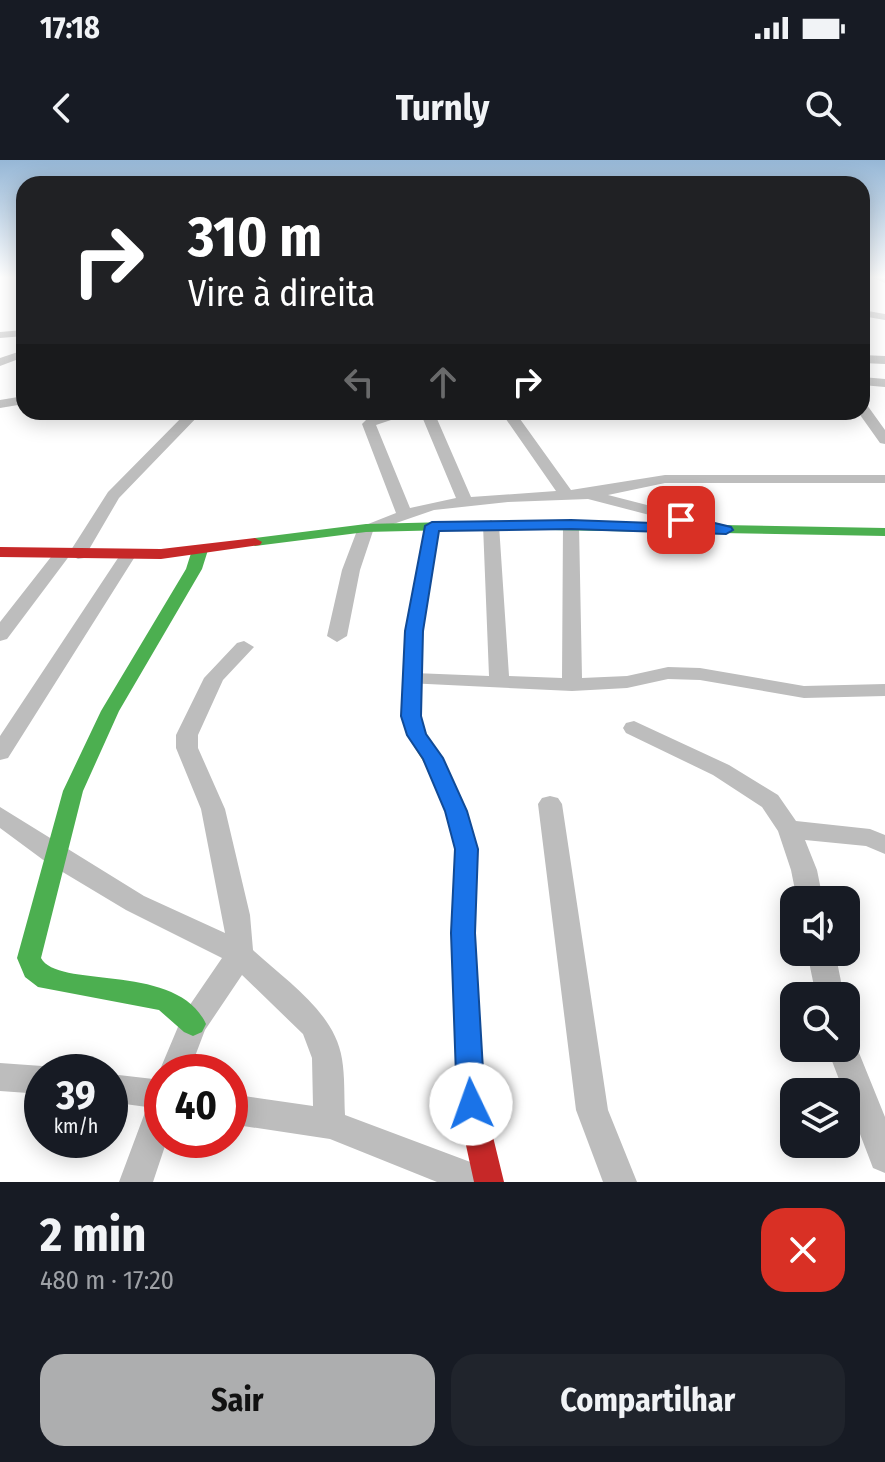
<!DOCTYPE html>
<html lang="pt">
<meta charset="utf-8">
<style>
:root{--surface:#171b24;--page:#20242c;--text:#f1f3f6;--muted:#9ea1a6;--accent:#adaeaf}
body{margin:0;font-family:"Fira Sans Condensed",sans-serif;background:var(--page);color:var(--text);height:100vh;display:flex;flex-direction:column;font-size:30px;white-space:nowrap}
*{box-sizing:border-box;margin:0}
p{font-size:26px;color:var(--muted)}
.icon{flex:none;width:44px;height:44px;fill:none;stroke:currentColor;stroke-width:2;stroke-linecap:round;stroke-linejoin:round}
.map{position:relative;height:1022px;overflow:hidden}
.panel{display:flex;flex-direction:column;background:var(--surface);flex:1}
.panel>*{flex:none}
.banner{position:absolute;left:16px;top:16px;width:854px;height:244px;border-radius:24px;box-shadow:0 4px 20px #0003;background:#202124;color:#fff;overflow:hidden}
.fabs{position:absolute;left:780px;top:726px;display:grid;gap:16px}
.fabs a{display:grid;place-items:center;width:80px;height:80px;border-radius:16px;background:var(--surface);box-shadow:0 4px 20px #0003;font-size:40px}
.speed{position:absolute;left:24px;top:894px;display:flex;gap:16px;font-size:40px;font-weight:700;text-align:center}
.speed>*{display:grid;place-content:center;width:104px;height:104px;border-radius:50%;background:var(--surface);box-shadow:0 4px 20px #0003;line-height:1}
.speed small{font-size:20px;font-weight:400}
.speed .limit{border:12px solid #d22;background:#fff;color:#111}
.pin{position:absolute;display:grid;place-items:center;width:68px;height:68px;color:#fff;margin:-34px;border-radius:16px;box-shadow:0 4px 12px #0006}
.me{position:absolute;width:88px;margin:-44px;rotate:357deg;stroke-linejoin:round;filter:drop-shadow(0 0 6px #0008)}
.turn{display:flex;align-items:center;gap:28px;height:168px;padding:0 40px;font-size:36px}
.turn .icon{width:104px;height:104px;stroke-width:2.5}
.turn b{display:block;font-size:56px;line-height:68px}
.lanes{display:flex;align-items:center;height:76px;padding:0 40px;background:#0003;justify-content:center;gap:40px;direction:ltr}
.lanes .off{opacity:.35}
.round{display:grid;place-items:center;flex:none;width:84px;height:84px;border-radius:24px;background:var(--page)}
.overview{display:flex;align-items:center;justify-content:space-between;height:136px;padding:0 40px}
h1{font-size:48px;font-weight:700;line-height:60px}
.cta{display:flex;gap:16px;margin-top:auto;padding:16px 40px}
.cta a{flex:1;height:92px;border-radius:24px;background:var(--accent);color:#111;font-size:32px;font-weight:700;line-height:92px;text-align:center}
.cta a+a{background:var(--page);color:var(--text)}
.status{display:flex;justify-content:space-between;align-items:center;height:56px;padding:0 40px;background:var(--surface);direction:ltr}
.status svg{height:22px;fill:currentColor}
header{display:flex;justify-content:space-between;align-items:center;height:104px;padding:0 40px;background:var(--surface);font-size:36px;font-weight:700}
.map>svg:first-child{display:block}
</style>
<div class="status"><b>17:18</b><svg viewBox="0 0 49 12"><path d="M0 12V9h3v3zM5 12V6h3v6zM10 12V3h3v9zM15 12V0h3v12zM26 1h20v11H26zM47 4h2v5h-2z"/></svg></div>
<header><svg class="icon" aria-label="back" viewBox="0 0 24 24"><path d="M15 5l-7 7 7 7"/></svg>Turnly<svg class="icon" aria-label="search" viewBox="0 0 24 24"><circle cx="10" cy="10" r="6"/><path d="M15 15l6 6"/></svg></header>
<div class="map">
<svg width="885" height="1022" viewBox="0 0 885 1022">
<rect width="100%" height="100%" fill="#fff"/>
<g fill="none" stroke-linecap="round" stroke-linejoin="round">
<!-- street -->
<path fill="#bdbdbd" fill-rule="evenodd" d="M874 118H885V123Z
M862 150 885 154V160L862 156Z
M24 170V176L0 178V172Z
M24 190V197L0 206V198Z
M862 195 885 196V204L862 203Z
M862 217 885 219V227L862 225Z
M24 236V244L0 248V240Z
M862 244 867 245 885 270V284L880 283 858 252H862Z
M187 252H202L119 338 84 398 78 399 70 395 7 479 0 481V462L58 388 71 390 108 332Z
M381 252H434L471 337 556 331 501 252H515L571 330 665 315H885V323H665L608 335 721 364V370L715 372 588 339 508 342 434 350 373 371 360 410 347 476 337 482 327 476 342 410 358 368 396 353 362 264 370 256ZM397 258 423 259 456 338 410 348 376 265Z
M491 360 499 365 509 516 562 518 563 365 571 360 579 365 582 518 627 516 668 507 700 508 804 526 885 524V536L804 538 700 520 668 519 627 528 572 531 407 523 404 519 407 515 414 513 489 516 483 365Z
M128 390 136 395 8 598 0 600V576L120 395Z
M244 481 254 487 223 520 198 575V588L225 649 250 755 253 790C285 820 335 852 342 899 345 917 344 936 345 955L481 1006 486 1018 484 1022H437L330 979 230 964V934L313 946 312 898 303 874 242 815 205 870 189 912H162V919L159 912 183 855 222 798 126 750 46 702 0 668V647L144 736 225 773 201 649 176 588V575L204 518 237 483Z
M634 561 729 605 778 635 796 661 870 669 885 675V694L866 686 805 680 817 710 823 740H797L791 710 778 671 762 647 713 615 626 573 623 568 626 563Z
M550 636 558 638 562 644 608 950 637 1022H603L576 950 538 644 542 638Z
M807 792H835L844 836H816Z
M846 876 853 878 885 957V1013L873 1008 827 888H846Z
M0 903 42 906 54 912H42V934L0 931Z
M110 914 162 920V980H167L153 1022H119L147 947 110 942Z"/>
<!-- fast -->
<path fill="#4caf50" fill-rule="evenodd" d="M491 361 885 368V376L491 369 366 372 255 386 248 382 255 378 366 364Z
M200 385 208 390 202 409 119 551 83 631 41 798C58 830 177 801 206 864L202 872 193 876 184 872 159 850 38 827 25 817 17 798 63 631 101 551 186 409 192 390Z"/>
<!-- slow -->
<path fill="#ffc107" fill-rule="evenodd" d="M432 362 439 366 423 471 421 556 427 575 448 609 445 614H431L407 575 401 556 405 471 425 366Z"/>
<!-- jam -->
<path fill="#c62828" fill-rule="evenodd" d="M255 378 262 382 260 385 161 399 0 397V387L161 389Z
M438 602 445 604 448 609 467 651 477 689 475 773 485 944 504 1022H474L457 944 451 773 455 689 445 651 428 609 431 604Z"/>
</g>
<!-- sky -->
<linearGradient id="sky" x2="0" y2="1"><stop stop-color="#96b7d6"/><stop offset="0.45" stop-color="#fff"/><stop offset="1" stop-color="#fff" stop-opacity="0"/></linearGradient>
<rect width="885" height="261" fill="url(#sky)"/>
<!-- route -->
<path fill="#1a73e8" stroke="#114b97" stroke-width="2" d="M681 355 731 367 733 370 726 374 571 369 439 371 423 471 421 556 426 574 443 598 467 651 478 689 475 773 485 944 481 954 471 957 461 954 457 944 451 773 455 689 445 651 423 599 407 575 401 556 405 471 425 366 432 362 571 360 681 364 674 360Z"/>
</svg>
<div class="fabs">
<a><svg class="icon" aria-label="sound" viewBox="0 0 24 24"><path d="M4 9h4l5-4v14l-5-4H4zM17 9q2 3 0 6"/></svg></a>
<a><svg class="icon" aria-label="search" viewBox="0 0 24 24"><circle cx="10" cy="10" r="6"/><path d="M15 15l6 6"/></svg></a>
<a><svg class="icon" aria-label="layers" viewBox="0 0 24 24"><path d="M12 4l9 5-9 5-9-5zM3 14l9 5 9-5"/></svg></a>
</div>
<div class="speed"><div>39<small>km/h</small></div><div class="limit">40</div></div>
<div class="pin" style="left:681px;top:360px;background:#d93025"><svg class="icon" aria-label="arrive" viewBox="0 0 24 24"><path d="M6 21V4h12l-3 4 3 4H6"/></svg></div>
<svg class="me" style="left:471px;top:944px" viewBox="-20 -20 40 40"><circle r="19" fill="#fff"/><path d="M0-13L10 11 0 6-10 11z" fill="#1a73e8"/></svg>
<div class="banner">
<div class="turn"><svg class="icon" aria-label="right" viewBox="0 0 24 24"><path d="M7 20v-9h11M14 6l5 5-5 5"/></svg><div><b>310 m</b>Vire à direita</div></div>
<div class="lanes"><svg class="icon off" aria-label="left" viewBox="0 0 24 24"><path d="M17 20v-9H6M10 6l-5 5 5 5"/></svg><svg class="icon off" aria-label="ahead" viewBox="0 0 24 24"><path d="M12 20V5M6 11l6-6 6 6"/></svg><svg class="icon" aria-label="right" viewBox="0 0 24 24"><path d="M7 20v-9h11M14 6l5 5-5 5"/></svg></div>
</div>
</div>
<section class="panel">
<div class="overview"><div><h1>2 min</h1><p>480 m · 17:20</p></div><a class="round" style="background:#d93025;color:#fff"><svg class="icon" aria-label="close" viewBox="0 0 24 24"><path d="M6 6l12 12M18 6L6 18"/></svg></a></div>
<div class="cta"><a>Sair</a><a>Compartilhar</a></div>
</section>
